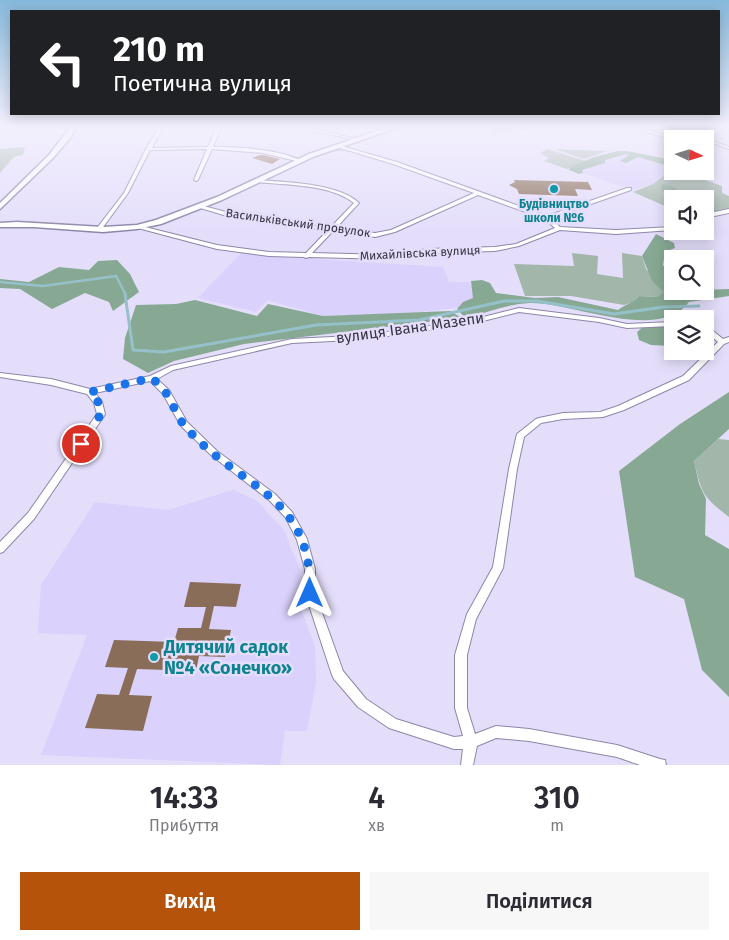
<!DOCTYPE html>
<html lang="uk">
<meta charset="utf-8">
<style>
:root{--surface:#fff;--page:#f7f7f7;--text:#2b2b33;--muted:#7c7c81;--accent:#b45309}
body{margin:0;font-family:"Fira Sans",sans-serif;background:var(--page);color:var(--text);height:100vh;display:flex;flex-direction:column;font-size:19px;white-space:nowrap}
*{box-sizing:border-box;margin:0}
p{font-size:16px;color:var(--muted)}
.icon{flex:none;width:28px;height:28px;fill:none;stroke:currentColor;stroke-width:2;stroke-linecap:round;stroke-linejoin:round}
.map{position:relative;height:765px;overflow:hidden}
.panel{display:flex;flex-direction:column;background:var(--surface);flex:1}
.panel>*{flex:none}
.hud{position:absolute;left:10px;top:10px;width:710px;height:105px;border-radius:0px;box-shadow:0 2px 12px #0003;background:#202124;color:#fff;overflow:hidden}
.needle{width:32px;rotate:94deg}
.tools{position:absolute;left:664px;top:130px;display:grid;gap:10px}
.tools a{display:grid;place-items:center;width:50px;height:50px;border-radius:0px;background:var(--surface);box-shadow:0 2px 12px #0003;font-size:25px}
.pin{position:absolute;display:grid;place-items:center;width:42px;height:42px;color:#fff;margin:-21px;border:2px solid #fff;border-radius:50%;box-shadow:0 1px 5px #0007}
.me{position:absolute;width:55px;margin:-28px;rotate:0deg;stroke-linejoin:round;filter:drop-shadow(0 0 4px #0008)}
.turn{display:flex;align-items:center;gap:18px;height:105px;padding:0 20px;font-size:22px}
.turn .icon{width:65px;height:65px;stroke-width:2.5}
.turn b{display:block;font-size:35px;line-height:42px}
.eta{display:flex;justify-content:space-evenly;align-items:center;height:85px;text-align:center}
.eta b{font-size:30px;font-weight:600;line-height:35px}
.cta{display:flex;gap:10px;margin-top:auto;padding:10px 20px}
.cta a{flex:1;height:58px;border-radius:0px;background:var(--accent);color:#fff;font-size:20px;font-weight:600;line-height:58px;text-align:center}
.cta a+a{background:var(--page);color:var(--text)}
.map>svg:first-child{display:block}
</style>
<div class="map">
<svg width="729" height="765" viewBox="0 0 729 765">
<rect width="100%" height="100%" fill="#e4defb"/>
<!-- built -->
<path fill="#dad1fc" d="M622 151 672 166V170L653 184 632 190 570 169Z
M242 252 281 257 443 267 449 282H469L485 305 409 313 323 316 267 300 256 312 198 298Z
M233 490 256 500 284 530 300 570 301 609 315 646 316 682 307 731H285L280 765 41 755 87 635 38 633 41 585 95 502 168 510Z"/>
<!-- green -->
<path fill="#a2b6a9" d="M25 147 23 155 14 157 0 173V149Z
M547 149 586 161 567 169 544 161 549 158 540 153Z
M554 149 607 151 584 159Z
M672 170 677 171 667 179 687 174 722 186V193L729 196V209L705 213V199H672V209L633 192 653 184Z
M572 253 598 256 597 274 623 278 622 253 642 256 646 269 665 292 657 297 639 296 634 302 624 305 571 296H525L514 264 574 266Z
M718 439 729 440V517C702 496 702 494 694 461Z"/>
<!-- forest -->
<path fill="#87a994" d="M618 151H627L667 159 672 163V167L638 157 626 163 620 161 629 155 626 154 605 160V163L582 170 583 173 579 174 569 170 570 167 594 157Z
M663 184 676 188 677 193 688 195 695 192H702L707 199 677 198 663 192 661 187Z
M656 234 674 243 675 248 665 252 663 265 672 279V291L729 289V296L689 302C659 343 572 302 530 303 508 304 486 312 466 319L457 309 463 302 473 298 471 281 482 280 490 283 496 293 535 298 558 297 618 310C625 304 633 304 639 296L657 297 664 292 652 281 642 256Z
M117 260 130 274 139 292 113 311 109 302 85 293 52 309 20 289 0 288V279L29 282 59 267 89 270 98 261Z
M195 300 257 316 268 304 323 316 450 311 462 318 244 344 174 361 148 373 123 359 125 338 136 305 176 304Z
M664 325H672V346L651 345 639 340 637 332 643 327Z
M729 392V429L694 461 699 484 706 499 705 535 729 549V697L702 670 684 599 635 577 619 471 680 424Z"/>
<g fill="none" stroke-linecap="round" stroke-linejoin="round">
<!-- stream-far2 -->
<path stroke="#96c1ca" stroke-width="2" d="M0 130 18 131
M219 132 222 125
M244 148 271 151 297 158
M332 150H344"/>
<!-- stream-far1 -->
<path stroke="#96c1ca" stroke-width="2.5" d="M0 282 43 286 116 276 126 295"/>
<!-- stream -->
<path stroke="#96c1ca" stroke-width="3" d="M125 294 133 350 164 352 316 325 419 320 504 301H537L614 314 664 307 699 306"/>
</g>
<!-- building -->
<path fill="#896d58" d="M260 155H263L280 159 272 164 252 158Z
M514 180 588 182 592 190 575 189 578 196 519 194 517 189 509 185 515 182Z
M190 582 241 584 236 607 214 606 209 629 231 630 225 657 199 656 196 671 137 669 129 695 152 696 143 731 85 728 97 694 119 695 128 668 105 667 114 640 174 642 178 628H201L206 607H184Z"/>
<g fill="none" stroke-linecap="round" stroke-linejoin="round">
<!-- street casing -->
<g stroke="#8d86a7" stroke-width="2">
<path id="street" d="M87 125H95L73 131 71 130Z
M218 125H222L213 147C239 147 279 149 302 161L300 162 263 153 212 149 198 180 196 181 194 180 207 149 150 150 128 193 101 230H97V228L124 193 146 149 159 127 162 128 152 148 208 147Z
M286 125H296L357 139 355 140Z
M534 125H551L494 132 492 131Z
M621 125H629L679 139H672Z
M694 134 729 147V149L705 140V139H700L694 136 689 139H683Z
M338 145 397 162 547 216 627 188H631V190L551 218 560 227 616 230 672 227V230L616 234 560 230 519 246 495 251 427 253 390 259 309 257 306 258 304 257 269 256 217 249 134 227 137 225 217 245 269 252 306 253 328 230 237 219 197 207 200 205 237 215 330 228 354 203C331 184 285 185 256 182L254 181 256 180C285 182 338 183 359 203L336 228 375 233 391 230 474 193 393 164 337 147 336 146ZM478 195 545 219 555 228 516 244 495 247 427 249 390 255 312 253 333 231 375 237 395 232Z
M729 209V213L705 218V214Z
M519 308 599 318 627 324 672 322V326L627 328 599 322 519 312 479 322 405 334 352 340 292 343 173 370 157 379 169 390 187 422 217 451 275 494 292 512 307 539 315 569V593L343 671 366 699 396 719 454 737 463 736 455 708V655L467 614 493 567 509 469 517 434 536 419 539 418 563 413 600 412 618 406 683 376 718 342 705 331V325L707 326 723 339 729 337V342L724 344 689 380 624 410 603 417 563 419 541 423 524 437 517 469 503 568 476 619 467 655V708L475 734 496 726 529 729 617 745 660 759 665 760 666 765H640L617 757 529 741 496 738 477 746 473 765H461L463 749H454L389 728 358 707 334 679 332 675 305 593V569L297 540 286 518 269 500 211 455 181 426 163 394 150 381 95 393 102 402 105 414 104 416 34 519 3 552 0 553V542L28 513 97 414 94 403 87 394 51 385 0 377V373L51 379 90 389 150 376 171 366 292 339 352 336 405 330 479 318Z"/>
</g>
<!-- secondary casing -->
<g stroke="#8d86a7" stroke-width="3">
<path id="secondary" d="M72 125H78L71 137 53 158 0 209V203L49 155Z
M394 125H405L313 157 222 200 161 224 137 229 103 232 34 227H0V223L17 222 103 227 137 225 156 220 217 197 309 154Z"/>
</g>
<!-- street -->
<use href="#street" fill="#fff" fill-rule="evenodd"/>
<!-- secondary -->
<use href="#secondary" fill="#fff" fill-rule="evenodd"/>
</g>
<!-- sky -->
<linearGradient id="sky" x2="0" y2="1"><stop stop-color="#87b9dc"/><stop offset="0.54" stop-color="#f3f0fd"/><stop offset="1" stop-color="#f3f0fd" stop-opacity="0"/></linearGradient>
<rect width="729" height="233" fill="url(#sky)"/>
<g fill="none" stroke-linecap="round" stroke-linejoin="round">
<!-- route -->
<path stroke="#1a73e8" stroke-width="9" stroke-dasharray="0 16.2" d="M81 444 101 414 98 402 90 392 152 378C157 383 164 388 167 395 173 404 177 416 184 425 237 489 312 491 310 593"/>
</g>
<!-- markers -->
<g fill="#0f9aa8" stroke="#e4defb" stroke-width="2">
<circle cx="554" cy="189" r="5"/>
<circle cx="154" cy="657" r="5"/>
</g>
<g text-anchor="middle" stroke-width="5" stroke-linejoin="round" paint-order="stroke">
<!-- far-culture labels -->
<g font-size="12" font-weight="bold" fill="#0d838f" stroke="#e4defb">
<text x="554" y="208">Будівництво<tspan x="554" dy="14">школи №6</tspan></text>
</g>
<!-- far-street labels -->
<g font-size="12" fill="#373442" stroke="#e4defb">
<text transform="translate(298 223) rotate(8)" y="4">Васильківський провулок</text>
<text transform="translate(420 253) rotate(-3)" y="4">Михайлівська вулиця</text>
</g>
<!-- street labels -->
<g font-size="15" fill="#373442" stroke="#e4defb">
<text transform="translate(410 328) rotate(-8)" y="5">вулиця Івана Мазепи</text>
</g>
<!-- near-culture labels -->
<g font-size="18" font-weight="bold" fill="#0d838f" stroke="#e4defb" text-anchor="start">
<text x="164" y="653">Дитячий садок<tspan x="164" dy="21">№4 «Сонечко»</tspan></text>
</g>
</g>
</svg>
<div class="tools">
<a><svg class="needle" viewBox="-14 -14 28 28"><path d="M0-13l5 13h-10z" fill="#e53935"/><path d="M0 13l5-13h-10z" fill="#7c7c81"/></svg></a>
<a><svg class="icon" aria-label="sound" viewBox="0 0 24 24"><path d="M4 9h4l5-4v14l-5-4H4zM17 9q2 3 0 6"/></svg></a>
<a><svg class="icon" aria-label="search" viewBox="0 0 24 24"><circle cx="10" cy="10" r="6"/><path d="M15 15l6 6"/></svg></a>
<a><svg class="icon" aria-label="layers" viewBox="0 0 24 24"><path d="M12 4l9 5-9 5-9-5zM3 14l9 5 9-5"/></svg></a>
</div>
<div class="pin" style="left:81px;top:444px;background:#d93025"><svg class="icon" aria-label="arrive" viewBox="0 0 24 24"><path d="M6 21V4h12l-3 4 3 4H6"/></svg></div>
<svg class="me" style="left:310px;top:593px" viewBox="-20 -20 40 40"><path d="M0-17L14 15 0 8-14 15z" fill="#1a73e8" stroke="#fff" stroke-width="4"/></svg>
<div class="hud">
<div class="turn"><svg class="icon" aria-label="left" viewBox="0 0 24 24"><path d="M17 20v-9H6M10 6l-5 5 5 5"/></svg><div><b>210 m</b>Поетична вулиця</div></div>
</div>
</div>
<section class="panel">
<div class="eta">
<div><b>14:33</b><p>Прибуття</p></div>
<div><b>4</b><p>хв</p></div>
<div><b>310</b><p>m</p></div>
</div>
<div class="cta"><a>Вихід</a><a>Поділитися</a></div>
</section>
